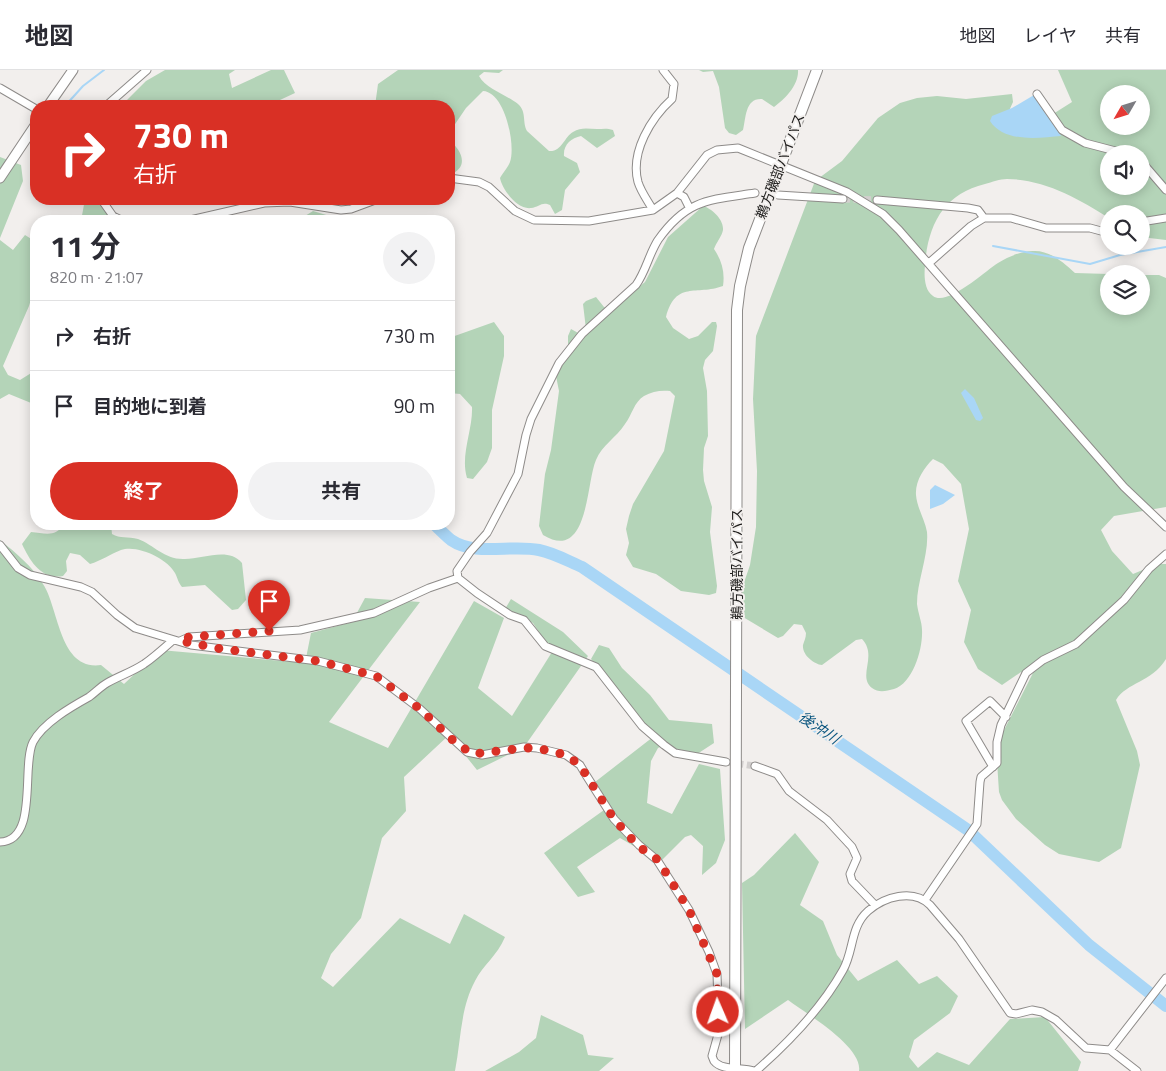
<!DOCTYPE html>
<html lang="ja">
<meta charset="utf-8">
<style>
:root{--surface:#fff;--page:#f2f2f3;--text:#2b2b33;--muted:#7c7c81;--line:#e1e1e2;--accent:#d93025}
body{margin:0;font-family:"Titillium Web","Noto Sans JP",sans-serif;background:var(--page);color:var(--text);height:100vh;display:flex;flex-direction:column;font-size:19px;white-space:nowrap}
*{box-sizing:border-box;margin:0}
p{font-size:16px;color:var(--muted)}
.icon{flex:none;width:28px;height:28px;fill:none;stroke:currentColor;stroke-width:2;stroke-linecap:round;stroke-linejoin:round}
.map{position:relative;flex:1;overflow:hidden}
.panel{position:absolute;left:30px;top:145px;width:425px;height:315px;display:flex;flex-direction:column;background:var(--surface);border-radius:20px;box-shadow:0 2px 12px #0003}
.panel>*{flex:none}
.banner{position:absolute;left:30px;top:30px;width:425px;height:105px;border-radius:20px;box-shadow:0 2px 12px #0003;background:#d93025;color:#fff;overflow:hidden}
.needle{width:32px;rotate:231deg}
.buttons{position:absolute;left:1100px;top:15px;display:grid;gap:10px}
.buttons a{display:grid;place-items:center;width:50px;height:50px;border-radius:50%;background:var(--surface);box-shadow:0 2px 12px #0003;font-size:25px}
.pin{position:absolute;display:grid;place-items:center;width:42px;height:42px;color:#fff;margin:-51px -21px;border-radius:50% 50% 50% 0;rotate:-45deg;box-shadow:0 0 5px #0007}
.pin .icon{rotate:45deg}
.me{position:absolute;width:55px;margin:-28px;rotate:358deg;stroke-linejoin:round;filter:drop-shadow(0 0 4px #0008)}
.turn{display:flex;align-items:center;gap:18px;height:105px;padding:0 20px;font-size:22px}
.turn .icon{width:65px;height:65px;stroke-width:2.5}
.turn b{display:block;font-size:35px;line-height:42px}
.round{display:grid;place-items:center;flex:none;width:52px;height:52px;border-radius:26px;background:var(--page)}
.head{display:flex;align-items:center;justify-content:space-between;height:85px;padding:0 20px}
h1{font-size:30px;font-weight:700;line-height:38px}
.action{display:flex;gap:10px;margin-top:auto;padding:10px 20px}
.action a{flex:1;height:58px;border-radius:30px;background:var(--accent);color:#fff;font-size:20px;font-weight:700;line-height:58px;text-align:center}
.action a+a{background:var(--page);color:var(--text)}
ul{padding:0;list-style:none}
li{display:flex;align-items:center;gap:15px;height:70px;padding:0 20px;border-top:1px solid var(--line)}
li div{flex:1}
li b{display:block;font-size:19px}
li em{font-style:normal}
header{display:flex;align-items:center;gap:30px;box-sizing:border-box;height:70px;padding:0 25px;background:var(--surface);border-bottom:1px solid var(--line)}
header strong{font-size:24px}
nav{display:flex;gap:28px;margin-inline-start:auto;font-size:18px}
.map>svg:first-child{display:block}
</style>
<header>
<strong>地図</strong>
<nav><a>地図</a><a>レイヤ</a><a>共有</a></nav>
</header>
<div class="map">
<svg width="1166" height="1001" viewBox="0 0 1166 1001">
<rect width="100%" height="100%" fill="#f2efed"/>
<!-- green -->
<path fill="#b4d4b8" fill-rule="evenodd" d="M165 0H235L229 4 232 18 271 0H284L295 23 267 36H121L146 11Z
M398 0H503L499 3 484 2 479 6C486 19 507 25 518 34 527 42 522 52 527 61L549 81C562 82 564 67 573 62 581 57 588 59 597 59 603 59 607 58 613 60L615 66 597 78 581 66C571 68 563 75 564 86L577 93 580 102 565 120 562 140 555 144 550 135C542 131 539 137 531 138 517 140 502 119 500 108 503 103 508 97 510 92 516 75 505 22 483 21L466 38 449 63V36H375L378 14Z
M699 0H798C799 15 785 29 774 37L762 29C745 28 746 48 743 60L736 65 729 63 725 58 719 17 713 1 703 2Z
M1058 0H1166V170L1141 167V144H1109V148C1079 129 1044 109 1007 109 1000 109 992 112 985 114 944 124 928 154 925 195 924 205 924 220 933 226 947 237 985 201 998 193 1008 187 1021 181 1033 181 1050 180 1064 193 1075 203L1109 204V236H1141V205H1159L1166 208V437L1114 446 1101 460 1112 481 1133 504 1157 494H1166V589C1151 613 1127 612 1116 630L1137 681 1140 695 1121 778 1099 792 1059 784 1045 775 1016 749 1002 730 999 722 996 676 1033 603 1021 602 1002 615 978 599 964 572 971 540 958 511 969 459 961 414 943 394 933 389C924 398 915 411 916 425 917 438 925 450 927 462 929 485 917 511 917 534 918 543 922 552 922 560 923 579 913 613 894 619 886 621 879 623 872 618 857 606 878 586 862 569L856 570 822 595C814 594 802 585 803 575 804 571 806 568 806 563L802 555 794 554 783 566 778 568 743 547 736 536 750 495 756 457 757 401 753 329 756 266 815 111 842 91 878 48 900 33 917 28 937 26 966 29 1012 24 1013 32 1008 43 1053 44 1072 32ZM1109 24H1141V56H1109ZM1109 84H1141V116H1109Z
M449 70C462 80 470 98 449 105Z
M0 87 21 95 23 111 0 168Z
M85 129H113L106 151H81Z
M703 136C711 138 724 149 723 160 722 166 716 173 714 179 722 191 725 202 723 216 696 226 676 210 666 247L673 258 689 269 698 266 712 252H716L717 256 713 281 705 290 703 298 707 321 708 366 704 378 703 400 704 411 712 437 710 462 717 516 716 523 709 525 681 521 656 504 633 497 626 485 629 473 626 459 629 446 633 434 664 381 675 326 670 321C662 320 652 321 644 326 634 332 632 345 625 354 616 368 602 375 596 390 586 412 589 493 543 465L539 456 545 404 551 380 559 321 556 306 568 277V266L571 259 580 264 586 259 583 234 586 231 596 227 604 237 611 240 645 212 668 167Z
M313 141 343 150 344 151H302L305 146Z
M25 165 36 172V213L29 236 3 296 8 305 20 310 36 300V335L9 324 0 329V170L13 180Z
M494 252 504 266V286L492 340V378L487 392 473 409 467 408C460 385 473 360 472 337L460 324 449 323V268Z
M64 454H111L112 464C120 469 128 466 138 469 154 475 164 489 183 489 201 490 228 476 242 493L246 530 238 539 232 540 205 515 182 517C178 512 178 509 175 503 168 489 137 474 121 480 110 484 101 491 90 494L80 485 70 483 66 491 67 501 63 506C41 510 30 491 22 474L31 462C45 463 55 468 64 454Z
M0 470C16 483 32 496 43 514 59 538 59 601 101 595L124 614 160 580 305 593 311 563 352 552 365 528 420 532 329 652 388 678 474 531 504 548 478 618 512 646 552 582 533 553 505 539 511 529 563 562 588 586 524 677 477 700 449 665 404 707 406 741 382 768 361 848 331 884 321 908 333 917 400 848 450 874 464 844 505 867C497 886 483 895 475 911 460 939 461 971 455 1001H0Z
M599 575 609 578 622 598 650 625 669 650 712 654 714 673 691 688 662 676 658 678 651 691 647 733 672 744 699 694 720 699 725 770 716 793 702 805 703 776 691 765 685 767 662 790 673 812 669 815 649 785 620 768 577 797 595 822 578 827 544 783 604 740 595 712 653 667 591 589Z
M795 763 819 792 800 835 823 851 837 885 858 911 897 890 919 914 937 906 958 926 950 943 914 970 909 987 918 998 937 982 969 995 1010 949 1045 947 1081 992 1078 1001H859C863 977 807 944 788 930L745 959 742 813 754 805Z
M541 945 583 965 588 985 614 988 599 1001H485L519 982 536 968Z"/>
<!-- water -->
<path fill="#a9d6f6" d="M1034 25 1061 66C1039 68 1004 73 990 51L992 46 1012 38Z
M965 319 974 328 983 348 980 351 976 350 961 323Z
M935 415 955 425 943 434 930 439V420Z"/>
<g fill="none" stroke-linecap="round" stroke-linejoin="round">
<!-- stream -->
<path stroke="#a9d6f6" stroke-width="2" d="M65 36 83 16 104 0
M993 176 1090 194 1120 185 1166 177"/>
<!-- river -->
<path stroke="#a9d6f6" stroke-width="12" d="M434 454C439 459 445 465 451 470 476 487 510 474 539 480 554 483 568 491 582 497L968 760 1089 875 1166 936"/>
<!-- minor-tunnel -->
<path stroke="#d2cfce" stroke-width="7" stroke-dasharray="7 3.5" stroke-linecap="butt" d="M843 129 877 130
M726 692 755 696"/>
<!-- minor casing -->
<g stroke="#8e8b89" stroke-width="9">
<path id="minor" d="M0 18 36 39
M1037 24 1062 60 1085 73 1127 84
M106 36 147 0
M1141 91 1166 120
M449 108 479 112 489 117 515 141 534 150 589 151 653 140 677 123 707 85 717 80 738 78 847 122 883 144 899 160 1124 417 1166 457
M677 123 684 127 689 137
M778 125 843 129
M101 129 113 146 123 151
M877 130 968 138 978 140 984 148H1011L1046 158H1090L1101 161 1109 160
M653 140C648 131 641 122 638 112 630 82 651 48 672 29L674 14 663 0
M186 151 264 133 290 132 341 140 351 139 378 129
M1141 152 1166 148
M929 193 971 156 984 148
M0 475 18 498 30 505 81 517 92 522 117 545 135 558 191 575 318 591 376 606 420 639 467 682 482 685 524 677 537 678 566 685 580 695 586 705 614 749 639 775 657 790 689 840 709 882 717 904 719 961 712 986 714 991C722 1001 742 997 754 1001
M180 571 189 567 300 560 374 543 429 518 458 508
M726 692 675 683 664 675 642 656 596 597 545 576 524 550 510 545 477 523 458 508 457 501 470 482 487 463 518 404 526 365 531 349 559 293 582 264 636 215C646 201 649 184 658 170 687 129 709 130 755 123
M755 696 777 704 789 721 827 750 852 777 857 788 850 804 852 811 875 835
M993 697 966 651 990 631 1006 647
M0 772C39 771 21 696 33 672 43 653 71 637 89 627 95 623 100 617 107 613 119 606 132 602 144 594 154 587 164 578 173 570
M925 830 977 754 980 712 981 707 997 693V672L1001 655 1026 603 1043 590 1076 574 1124 530 1149 499 1166 484
M1110 980 1166 908
M756 1001C789 972 822 938 843 900 854 881 850 857 868 841 884 827 913 818 930 835L959 869 1010 943 1016 944 1032 940 1042 942 1056 950 1086 978 1110 980 1137 1001"/>
</g>
<!-- major casing -->
<g stroke="#8e8b89" stroke-width="11">
<path id="major" d="M48 36 73 0
M0 108 36 54"/>
</g>
<!-- highway casing -->
<g stroke="#8e8b89" stroke-width="12">
<path id="highway" d="M735 1001 737 240 740 216 749 178 817 0"/>
</g>
<!-- minor -->
<use href="#minor" stroke="#fff" stroke-width="7"/>
<!-- major -->
<use href="#major" stroke="#fff" stroke-width="9"/>
<!-- highway -->
<use href="#highway" stroke="#fff" stroke-width="10"/>
</g>
<g fill="none" stroke-linecap="round" stroke-linejoin="round">
<!-- route -->
<path stroke="#d93025" stroke-width="9" stroke-dasharray="0 16.2" d="M269 561 189 567 180 571 222 579 318 591 376 606 420 639 457 674 473 684 524 678H537L566 685 580 695 586 705 614 749 638 776 658 790 689 840 717 904 718 942"/>
</g>
<g text-anchor="middle" stroke-width="4" stroke-linejoin="round" paint-order="stroke">
<!-- street labels -->
<g font-size="14" fill="#1d1c1b" stroke="#f2efed">
<text transform="translate(780 96) rotate(-69)" y="5">鵜方磯部バイパス</text>
<text transform="translate(737 494) rotate(-90)" y="5">鵜方磯部バイパス</text>
</g>
<!-- water labels -->
<g font-size="15" font-style="italic" fill="#0c5780" stroke="#f2efed">
<text transform="translate(819 658) rotate(34)" y="5">後沖川</text>
</g>
</g>
</svg>
<div class="buttons">
<a><svg class="needle" viewBox="-14 -14 28 28"><path d="M0-13l5 13h-10z" fill="#e53935"/><path d="M0 13l5-13h-10z" fill="#7c7c81"/></svg></a>
<a><svg class="icon" aria-label="sound" viewBox="0 0 24 24"><path d="M4 9h4l5-4v14l-5-4H4zM17 9q2 3 0 6"/></svg></a>
<a><svg class="icon" aria-label="search" viewBox="0 0 24 24"><circle cx="10" cy="10" r="6"/><path d="M15 15l6 6"/></svg></a>
<a><svg class="icon" aria-label="layers" viewBox="0 0 24 24"><path d="M12 4l9 5-9 5-9-5zM3 14l9 5 9-5"/></svg></a>
</div>
<div class="pin" style="left:269px;top:561px;background:#d93025"><svg class="icon" aria-label="arrive" viewBox="0 0 24 24"><path d="M6 21V4h12l-3 4 3 4H6"/></svg></div>
<svg class="me" style="left:718px;top:942px" viewBox="-20 -20 40 40"><circle r="17" fill="#d93025" stroke="#fff" stroke-width="3"/><path d="M0-11L8 9 0 5-8 9z" fill="#fff"/></svg>
<div class="banner">
<div class="turn"><svg class="icon" aria-label="right" viewBox="0 0 24 24"><path d="M7 20v-9h11M14 6l5 5-5 5"/></svg><div><b>730 m</b>右折</div></div>
</div>
<section class="panel">
<div class="head"><div><h1>11 分</h1><p>820 m · 21:07</p></div><a class="round"><svg class="icon" aria-label="close" viewBox="0 0 24 24"><path d="M6 6l12 12M18 6L6 18"/></svg></a></div>
<ul>
<li><svg class="icon" aria-label="right" viewBox="0 0 24 24"><path d="M7 20v-9h11M14 6l5 5-5 5"/></svg><div><b>右折</b></div><em>730 m</em></li>
<li><svg class="icon" aria-label="arrive" viewBox="0 0 24 24"><path d="M6 21V4h12l-3 4 3 4H6"/></svg><div><b>目的地に到着</b></div><em>90 m</em></li>
</ul>
<div class="action"><a>終了</a><a>共有</a></div>
</section>
</div>
